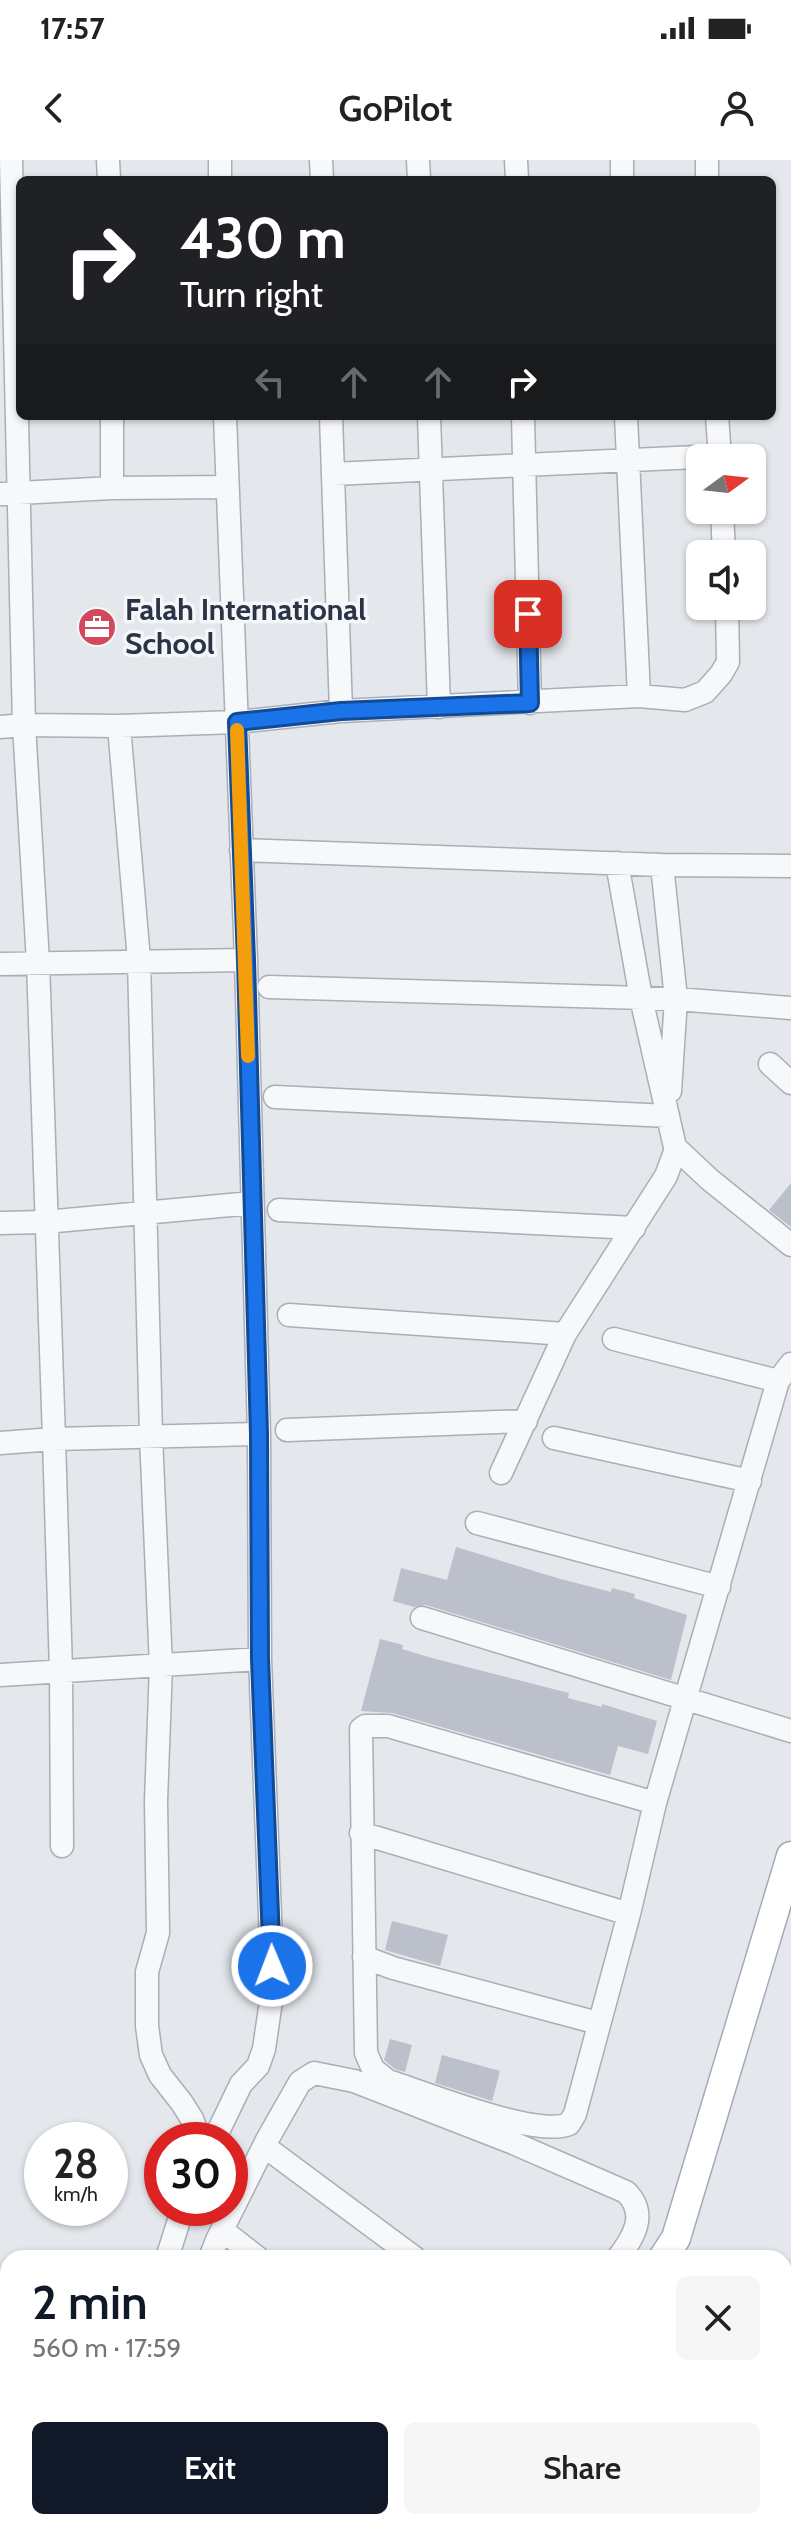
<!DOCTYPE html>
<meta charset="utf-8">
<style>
:root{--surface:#fff;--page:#f6f6f6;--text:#222;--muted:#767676;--accent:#111827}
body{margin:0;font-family:Cabin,sans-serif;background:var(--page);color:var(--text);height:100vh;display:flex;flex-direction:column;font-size:30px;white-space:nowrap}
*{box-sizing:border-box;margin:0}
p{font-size:26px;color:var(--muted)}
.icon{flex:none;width:44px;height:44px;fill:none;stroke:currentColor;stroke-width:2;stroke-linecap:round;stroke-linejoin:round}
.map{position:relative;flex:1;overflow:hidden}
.drawer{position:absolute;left:0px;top:2090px;width:792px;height:280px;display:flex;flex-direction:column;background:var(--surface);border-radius:24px 24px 0 0;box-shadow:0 2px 6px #0004}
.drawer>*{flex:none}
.banner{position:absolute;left:16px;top:16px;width:760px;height:244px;border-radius:12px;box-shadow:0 2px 6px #0004;background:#202124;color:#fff;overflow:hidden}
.needle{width:52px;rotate:75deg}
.controls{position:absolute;left:686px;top:284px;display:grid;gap:16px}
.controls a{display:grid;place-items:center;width:80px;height:80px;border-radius:12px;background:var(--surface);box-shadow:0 2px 6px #0004;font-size:40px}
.speed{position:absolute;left:24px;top:1962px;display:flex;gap:16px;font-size:40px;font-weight:700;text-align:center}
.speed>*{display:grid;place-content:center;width:104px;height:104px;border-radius:50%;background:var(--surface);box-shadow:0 2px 6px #0004;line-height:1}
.speed small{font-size:20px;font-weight:400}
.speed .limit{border:12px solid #d22;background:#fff;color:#111}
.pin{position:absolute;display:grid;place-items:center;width:68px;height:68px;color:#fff;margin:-34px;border-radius:16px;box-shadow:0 4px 12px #0006}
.me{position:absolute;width:88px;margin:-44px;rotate:359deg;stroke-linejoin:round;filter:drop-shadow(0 0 6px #0008)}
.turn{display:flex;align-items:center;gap:28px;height:168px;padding:0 32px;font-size:36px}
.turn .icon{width:104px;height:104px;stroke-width:2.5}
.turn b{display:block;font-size:56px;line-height:68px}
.lanes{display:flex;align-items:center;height:76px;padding:0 32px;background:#0003;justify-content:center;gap:40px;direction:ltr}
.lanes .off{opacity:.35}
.round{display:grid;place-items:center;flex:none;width:84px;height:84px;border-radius:12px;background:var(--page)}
.head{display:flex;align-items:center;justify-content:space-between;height:136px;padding:0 32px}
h1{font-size:48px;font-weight:600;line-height:60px;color:var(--accent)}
.primary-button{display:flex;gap:16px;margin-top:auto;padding:16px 32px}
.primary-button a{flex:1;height:92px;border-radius:12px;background:var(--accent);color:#fff;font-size:32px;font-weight:600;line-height:92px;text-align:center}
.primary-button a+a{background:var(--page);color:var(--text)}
.status{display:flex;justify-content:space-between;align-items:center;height:56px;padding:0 40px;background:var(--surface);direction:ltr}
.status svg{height:22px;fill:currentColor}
header{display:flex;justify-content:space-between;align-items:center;height:104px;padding:0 32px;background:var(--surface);font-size:36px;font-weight:600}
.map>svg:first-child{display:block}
</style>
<div class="status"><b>17:57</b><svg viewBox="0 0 49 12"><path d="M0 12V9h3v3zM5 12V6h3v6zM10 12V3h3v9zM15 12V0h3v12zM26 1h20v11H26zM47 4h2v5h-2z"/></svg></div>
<header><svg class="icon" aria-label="back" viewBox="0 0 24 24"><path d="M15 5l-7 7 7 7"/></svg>GoPilot<svg class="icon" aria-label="person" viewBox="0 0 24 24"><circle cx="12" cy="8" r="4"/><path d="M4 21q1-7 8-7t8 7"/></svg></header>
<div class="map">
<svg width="791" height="2370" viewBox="0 0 791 2370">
<rect width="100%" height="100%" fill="#e4e7ec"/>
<!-- building -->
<path fill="#bbc0ca" d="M791 1023V1067L769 1050Z
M456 1387 557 1418 611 1432 612 1428 635 1434 634 1438 687 1455 671 1520 426 1445 414 1447 393 1441 401 1408 447 1420Z
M380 1479 403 1485 402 1489 432 1498 569 1533 568 1538 602 1547V1544L657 1561 648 1594 618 1586 610 1615 392 1553 361 1551Z
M392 1761 448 1775 440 1806 385 1790Z
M390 1879 412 1885 405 1912 395 1909 384 1900Z
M442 1895 500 1911 492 1941 435 1923Z"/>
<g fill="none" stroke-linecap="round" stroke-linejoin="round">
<!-- minor casing -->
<g stroke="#a9aeb7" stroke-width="25">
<path id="minor" d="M11 0 24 565 38 802 54 1279 259 1274
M108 0 109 20
M220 0V20
M321 0 322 20
M418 0 419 20
M516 0 517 20
M622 0V20
M707 0V20
M331 256 341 551
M429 256 439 547
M523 256 530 543
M626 256 639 536
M717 256 720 298
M333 314 719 296
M112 328V256
M0 334 112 328 226 327
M722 350 724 394
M119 566 139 800 151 1276 161 1506 156 1641 158 1773 147 1812V1866L151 1895 160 1915 182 1943 192 1959 200 1980
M0 567 24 565 119 566 237 562 341 551 639 536 685 540 705 532 721 514 728 502 727 446
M241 690 662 705 791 706
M617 703 641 838 675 987 709 1019 791 1085
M662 705 676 839 670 931
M0 804 246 800
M269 827 676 839 791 848
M770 904 791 923
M275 937 668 956
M279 1050 634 1068
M0 1063 45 1062 252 1043
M289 1155 565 1174
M614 1179 778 1221
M287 1270 526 1261
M554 1278 750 1321
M0 1283 54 1279 61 1511 62 1686
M501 1313 565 1174 666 1016 676 989
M477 1363 719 1427
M422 1458 791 1571
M0 1515 260 1499
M655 1643 388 1566H365L361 1569 366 1893 373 1909 388 1921C426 1933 536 1978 569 1964L575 1954 629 1754 655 1643 778 1221 791 1204
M361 1673 629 1754
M364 1797 393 1808 598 1863
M214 1980 241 1924 258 1906 264 1889 271 1841 272 1806 260 1499 259 1274 246 800 225 256
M264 1986 415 2098
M222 2070 258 2098
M167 2098 183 2048
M210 2098 217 2080 267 1980 300 1922 314 1913 354 1921 511 1982 626 2032C648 2054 634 2077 618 2098
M784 2130 791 2121
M123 2370 125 2362
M149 2370 151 2362
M380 2370 386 2362
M520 2370 526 2362"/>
</g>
<!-- major casing -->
<g stroke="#a3abb8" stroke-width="31">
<path id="major" d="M663 2098 676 2078 791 1696
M466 2370 472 2362"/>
</g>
<!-- minor -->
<use href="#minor" stroke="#f7f8fa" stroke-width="22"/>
<!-- major -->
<use href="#major" stroke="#fff" stroke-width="28"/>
</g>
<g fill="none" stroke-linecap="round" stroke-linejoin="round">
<!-- route casing -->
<g stroke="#114b97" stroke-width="20">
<path id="route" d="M272 1806 260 1499 259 1274 246 800 237 562 341 551 530 543 528 454"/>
</g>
<!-- route -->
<use href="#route" stroke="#1a73e8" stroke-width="14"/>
<!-- slow -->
<path stroke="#f59e0b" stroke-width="14" d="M237 570 248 896"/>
</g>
<!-- icons -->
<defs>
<g id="office-disc" transform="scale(2)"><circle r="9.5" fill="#d1495b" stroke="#f4f6f9"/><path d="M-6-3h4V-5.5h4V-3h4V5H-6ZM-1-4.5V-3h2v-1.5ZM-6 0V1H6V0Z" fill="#fff"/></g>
</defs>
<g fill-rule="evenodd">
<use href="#office-disc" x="97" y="467"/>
</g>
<g text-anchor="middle" stroke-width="7" stroke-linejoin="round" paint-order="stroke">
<!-- poi labels -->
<g font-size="30" font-weight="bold" fill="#2b3445" stroke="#f4f6f9" text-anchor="start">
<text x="125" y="460">Falah International<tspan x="125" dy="34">School</tspan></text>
</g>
</g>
</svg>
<div class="controls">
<a><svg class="needle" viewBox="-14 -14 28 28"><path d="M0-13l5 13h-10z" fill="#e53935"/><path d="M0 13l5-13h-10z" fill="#767676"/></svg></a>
<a><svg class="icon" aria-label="sound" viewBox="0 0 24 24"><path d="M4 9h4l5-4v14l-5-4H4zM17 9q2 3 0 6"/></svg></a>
</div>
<div class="speed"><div>28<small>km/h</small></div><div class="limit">30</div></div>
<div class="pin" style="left:528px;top:454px;background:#d93025"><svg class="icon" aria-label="arrive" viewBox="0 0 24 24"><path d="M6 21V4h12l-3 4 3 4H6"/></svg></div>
<svg class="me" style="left:272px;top:1806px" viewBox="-20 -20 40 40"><circle r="17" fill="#1a73e8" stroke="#fff" stroke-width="3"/><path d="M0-11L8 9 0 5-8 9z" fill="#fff"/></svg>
<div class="banner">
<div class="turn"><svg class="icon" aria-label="right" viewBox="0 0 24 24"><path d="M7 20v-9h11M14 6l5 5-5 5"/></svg><div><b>430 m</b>Turn right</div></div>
<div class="lanes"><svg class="icon off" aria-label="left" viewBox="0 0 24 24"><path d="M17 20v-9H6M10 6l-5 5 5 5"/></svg><svg class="icon off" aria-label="ahead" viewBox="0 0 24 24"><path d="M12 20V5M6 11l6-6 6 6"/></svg><svg class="icon off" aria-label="ahead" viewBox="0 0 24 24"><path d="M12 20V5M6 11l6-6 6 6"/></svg><svg class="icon" aria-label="right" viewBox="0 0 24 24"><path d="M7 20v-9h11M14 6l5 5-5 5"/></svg></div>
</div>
<section class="drawer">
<div class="head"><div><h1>2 min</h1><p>560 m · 17:59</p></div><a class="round"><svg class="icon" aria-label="close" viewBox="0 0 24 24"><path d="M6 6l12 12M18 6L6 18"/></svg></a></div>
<div class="primary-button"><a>Exit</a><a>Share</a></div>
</section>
</div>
